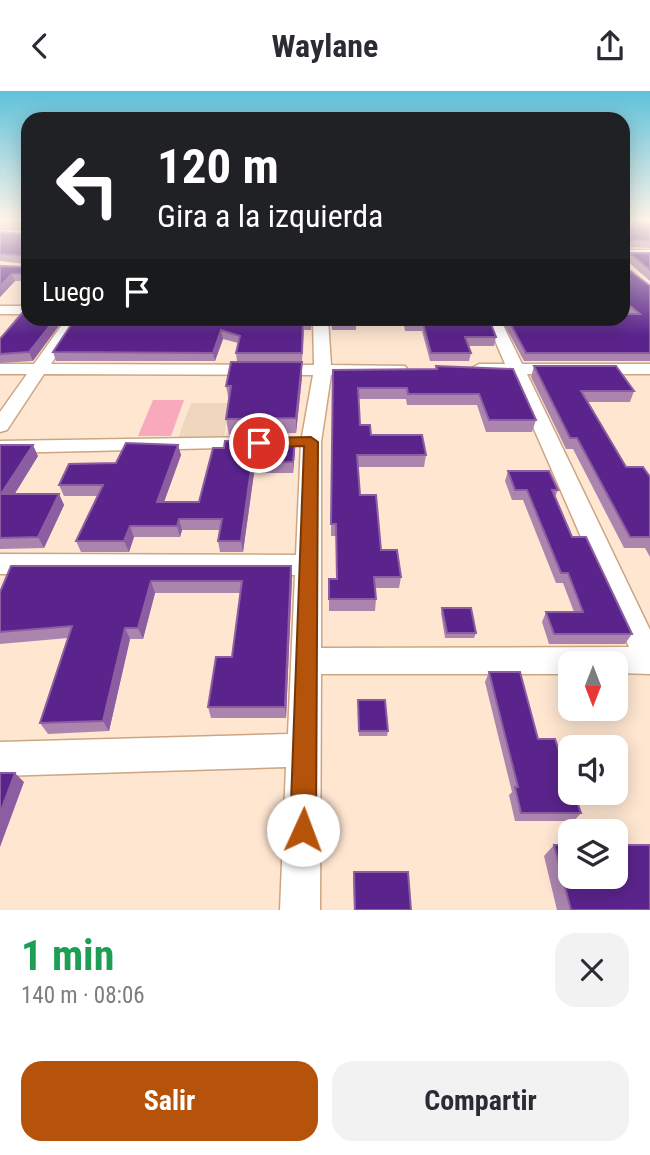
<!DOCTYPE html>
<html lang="es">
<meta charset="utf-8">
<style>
:root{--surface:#fff;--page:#f2f2f3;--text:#2b2b33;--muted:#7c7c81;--accent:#b45309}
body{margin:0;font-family:"Roboto Condensed",sans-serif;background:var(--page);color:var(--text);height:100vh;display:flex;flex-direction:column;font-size:26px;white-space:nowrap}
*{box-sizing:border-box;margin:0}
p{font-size:23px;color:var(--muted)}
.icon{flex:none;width:38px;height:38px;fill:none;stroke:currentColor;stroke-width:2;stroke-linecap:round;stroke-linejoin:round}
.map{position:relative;height:819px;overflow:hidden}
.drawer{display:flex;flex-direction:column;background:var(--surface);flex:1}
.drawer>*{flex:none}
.top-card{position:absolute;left:21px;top:21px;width:609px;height:214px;border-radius:21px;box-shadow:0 4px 18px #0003;background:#202124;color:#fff;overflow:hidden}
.needle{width:46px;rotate:180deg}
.tools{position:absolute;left:558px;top:560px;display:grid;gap:14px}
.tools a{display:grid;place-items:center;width:70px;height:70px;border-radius:14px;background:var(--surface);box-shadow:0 4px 18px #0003;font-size:35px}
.pin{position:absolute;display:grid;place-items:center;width:60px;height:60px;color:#fff;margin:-30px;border:4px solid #fff;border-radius:50%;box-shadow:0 2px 7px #0007}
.me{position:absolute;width:77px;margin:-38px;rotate:2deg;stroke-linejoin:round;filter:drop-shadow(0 0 5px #0008)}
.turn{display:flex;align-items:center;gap:24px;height:147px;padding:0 21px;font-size:32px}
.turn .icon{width:91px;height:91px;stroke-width:2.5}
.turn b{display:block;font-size:49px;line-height:60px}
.then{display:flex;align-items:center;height:66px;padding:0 21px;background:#0003;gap:14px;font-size:26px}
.round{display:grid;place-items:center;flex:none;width:74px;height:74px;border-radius:21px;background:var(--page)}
.head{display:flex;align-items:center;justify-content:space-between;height:119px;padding:0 21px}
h1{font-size:42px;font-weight:700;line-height:52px;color:#1e9e55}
.primary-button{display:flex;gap:14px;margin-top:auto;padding:14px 21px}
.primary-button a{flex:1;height:80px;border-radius:21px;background:var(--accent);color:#fff;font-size:28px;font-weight:700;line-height:80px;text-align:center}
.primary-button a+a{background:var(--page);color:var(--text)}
header{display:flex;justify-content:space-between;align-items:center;height:91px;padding:0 21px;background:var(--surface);font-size:32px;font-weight:700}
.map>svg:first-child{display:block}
</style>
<header><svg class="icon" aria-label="back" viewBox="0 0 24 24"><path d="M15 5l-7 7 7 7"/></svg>Waylane<svg class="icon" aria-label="share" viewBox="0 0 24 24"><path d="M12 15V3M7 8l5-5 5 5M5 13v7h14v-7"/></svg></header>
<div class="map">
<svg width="650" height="819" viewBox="0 0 650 819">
<rect width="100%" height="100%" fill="#fee6d1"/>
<!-- built -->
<path fill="#f1d6be" d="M191 312H229L224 346 178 347Z"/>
<!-- green -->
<path fill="#f8a9bc" d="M153 309H184L171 345H138Z"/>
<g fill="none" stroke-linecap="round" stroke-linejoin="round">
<!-- minor casing -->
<g stroke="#cca683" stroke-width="3">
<path id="minor" d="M623 159H650V167H623Z
M0 215H28V223H0Z
M66 228H81L51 273 314 274 313 228H328L331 274 405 275 408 279 399 284H331L321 351V557L629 556 510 283H479L470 278 479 273H505L486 228H500L522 273H650V283H527L650 539V583L616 582V572H570V583H321L320 819H280L286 676 0 685V651L288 643 295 484 0 483V463L296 464 301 351 313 284 44 283 7 339 0 341V321L27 283H0V273H34Z
M256 346 263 348 266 352 263 356 0 362V350Z"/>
</g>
<!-- minor -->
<use href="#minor" fill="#fff" fill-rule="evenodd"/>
</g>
<!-- wall -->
<path fill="#ac85af" d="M0 129H28V190H15L0 206V175L25 176 26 173 0 170V141L25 143 26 140 0 139Z
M623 129H650V157L625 156 624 175 650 195V270H524L501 228H623L627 223 623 220Z
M629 162H650V190L627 170Z
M28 215 33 270 0 272V248Z
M312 228 311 239H304L302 270H237L236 262 238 252 223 248 215 270H56L53 261Z
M331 228H356V239H332Z
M403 228H489L496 246 494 255H469L471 262 469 270H430L422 240H405Z
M302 271V286L296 342 229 344 226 328 229 310 226 295Z
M436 275 536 329 532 341H486L477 314H407L406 308H358L360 334 371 344 426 364 424 376H358L360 404 381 459 401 486 399 497H375L376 508 375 520H329V488H337L336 445H331L333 279 435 278Z
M534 275 634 300 630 311H587L626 376 650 386V466L645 457H624L573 358H566L531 286Z
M295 349V360L293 382H254L243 461H220L218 450 220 439H182L180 446H134L129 461H81L76 450 97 405H64L59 394 116 372 178 354 181 364 164 411H199L224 357Z
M0 354 38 365 14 403H59L64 414 44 457 0 458Z
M508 380 558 399 555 406 572 446 632 543 625 553H549L542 531 546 521H574L563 492H556L523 409H512L505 390Z
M291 475 292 487 286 627H211L208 616 232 566 241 502H155L143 548H130L109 640 48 643 40 632 68 547 0 553V501Z
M442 517 476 542 474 547H445L441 522Z
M489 581 538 648 581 722 574 730H515L509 704 512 701 485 591Z
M358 609 388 640 387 645H359Z
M554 754 650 819H557L544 765Z
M354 781 411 819H354L353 788Z"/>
<!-- shaded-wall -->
<path fill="#8c5ea1" d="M12 183 15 190 0 206V195Z
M55 228H64L33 270 29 261Z
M221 239 223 248 215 270 213 262Z
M302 271V286L296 342V327Z
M295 349V360L293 382V371Z
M33 354 38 365 8 414 1 403Z
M178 354 181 364 160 422 157 411Z
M252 371 254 382 243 461 241 450Z
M59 403 64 414 44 457 38 446Z
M179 428 182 439 180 446 177 435Z
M130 435 134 446 129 461 124 450Z
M291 475 292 487 286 627 285 616Z
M151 490 155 502 143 548 138 537Z
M125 537 130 548 109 640 103 630Z
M15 682 24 691 0 756V722Z"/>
<!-- building -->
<path fill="#5b248d" stroke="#8c5ea1" stroke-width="2" d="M0 129H28V183H12L0 195V175L25 176 28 165 0 163V141L25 143 27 133 0 132Z
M623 129H650V150L626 149 624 175 650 195V262H526L508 228H623V223H640L623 209Z
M629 162H650V179Z
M28 215V228H55L29 261 0 263V248Z
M75 228H311V230H303L302 262H236L240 245 221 239 213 262 53 261Z
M332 228H356V231H332Z
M405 228H489L496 246H465L471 262H431L423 232H406Z
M231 271H302L296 327 226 328 231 295H226Z
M436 275 513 278 536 329H489L479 303H408L407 297H358L360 334H370L371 344H422L426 364H357L360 404H376L381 459H397L401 486H374L376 508H329V488H337L336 433H331L333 279 437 278Z
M534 275H616L634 300H581L626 376H643L650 386V446H630L577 347H570Z
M295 349 293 371H252L241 450H218L222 428H179L177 435H130L124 450H76L103 394H59L69 373 116 372 126 352 178 354 157 411H199L213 357H224L225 350Z
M0 354H33L1 403H59L38 446 0 447Z
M508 380H549L558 399H552L572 446H586L632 543H554L546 521H583L568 482H561L527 399H515Z
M11 475H291L285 616H208L216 566H232L242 490H151L138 537H125L103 630 40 632 72 535 0 541V501Z
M442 517H471L476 542H447Z
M489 581H520L538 648H555L570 692V702H574L581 722H521L515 696H518Z
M358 609H385L388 640H359Z
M0 682H15L0 722Z
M554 754H570V786H616V754H650V819H571Z
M354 781H408L411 819H355Z"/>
<!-- sky -->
<linearGradient id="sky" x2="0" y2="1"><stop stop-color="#5ec1d9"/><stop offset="0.53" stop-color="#fff4ea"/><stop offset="1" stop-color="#fff4ea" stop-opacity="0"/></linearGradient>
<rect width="650" height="244" fill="url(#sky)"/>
<!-- route -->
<path fill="#b45309" stroke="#753606" stroke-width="2" d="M311 346 318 351 316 739 312 748 303 752 294 748 290 739 304 355 259 356 252 352 259 347Z"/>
</svg>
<div class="tools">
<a><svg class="needle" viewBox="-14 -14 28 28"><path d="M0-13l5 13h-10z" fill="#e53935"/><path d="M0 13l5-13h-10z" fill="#7c7c81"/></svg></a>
<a><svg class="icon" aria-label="sound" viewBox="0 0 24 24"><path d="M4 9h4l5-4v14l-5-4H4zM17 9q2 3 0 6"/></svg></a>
<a><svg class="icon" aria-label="layers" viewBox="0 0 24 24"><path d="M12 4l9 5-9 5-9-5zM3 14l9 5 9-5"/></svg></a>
</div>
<div class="pin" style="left:259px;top:352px;background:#d93025"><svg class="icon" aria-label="arrive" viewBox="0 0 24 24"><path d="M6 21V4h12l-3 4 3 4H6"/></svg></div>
<svg class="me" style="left:303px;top:739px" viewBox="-20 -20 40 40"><circle r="19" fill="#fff"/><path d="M0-13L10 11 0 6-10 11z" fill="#b45309"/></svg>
<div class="top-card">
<div class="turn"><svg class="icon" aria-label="left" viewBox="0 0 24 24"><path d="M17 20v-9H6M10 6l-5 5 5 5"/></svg><div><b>120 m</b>Gira a la izquierda</div></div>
<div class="then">Luego<svg class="icon" aria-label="arrive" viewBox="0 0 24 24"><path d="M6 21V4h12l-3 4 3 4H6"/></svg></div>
</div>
</div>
<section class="drawer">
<div class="head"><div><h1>1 min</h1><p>140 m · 08:06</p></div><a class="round"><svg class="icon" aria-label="close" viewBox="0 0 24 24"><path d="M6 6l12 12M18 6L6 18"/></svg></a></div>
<div class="primary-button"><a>Salir</a><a>Compartir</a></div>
</section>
